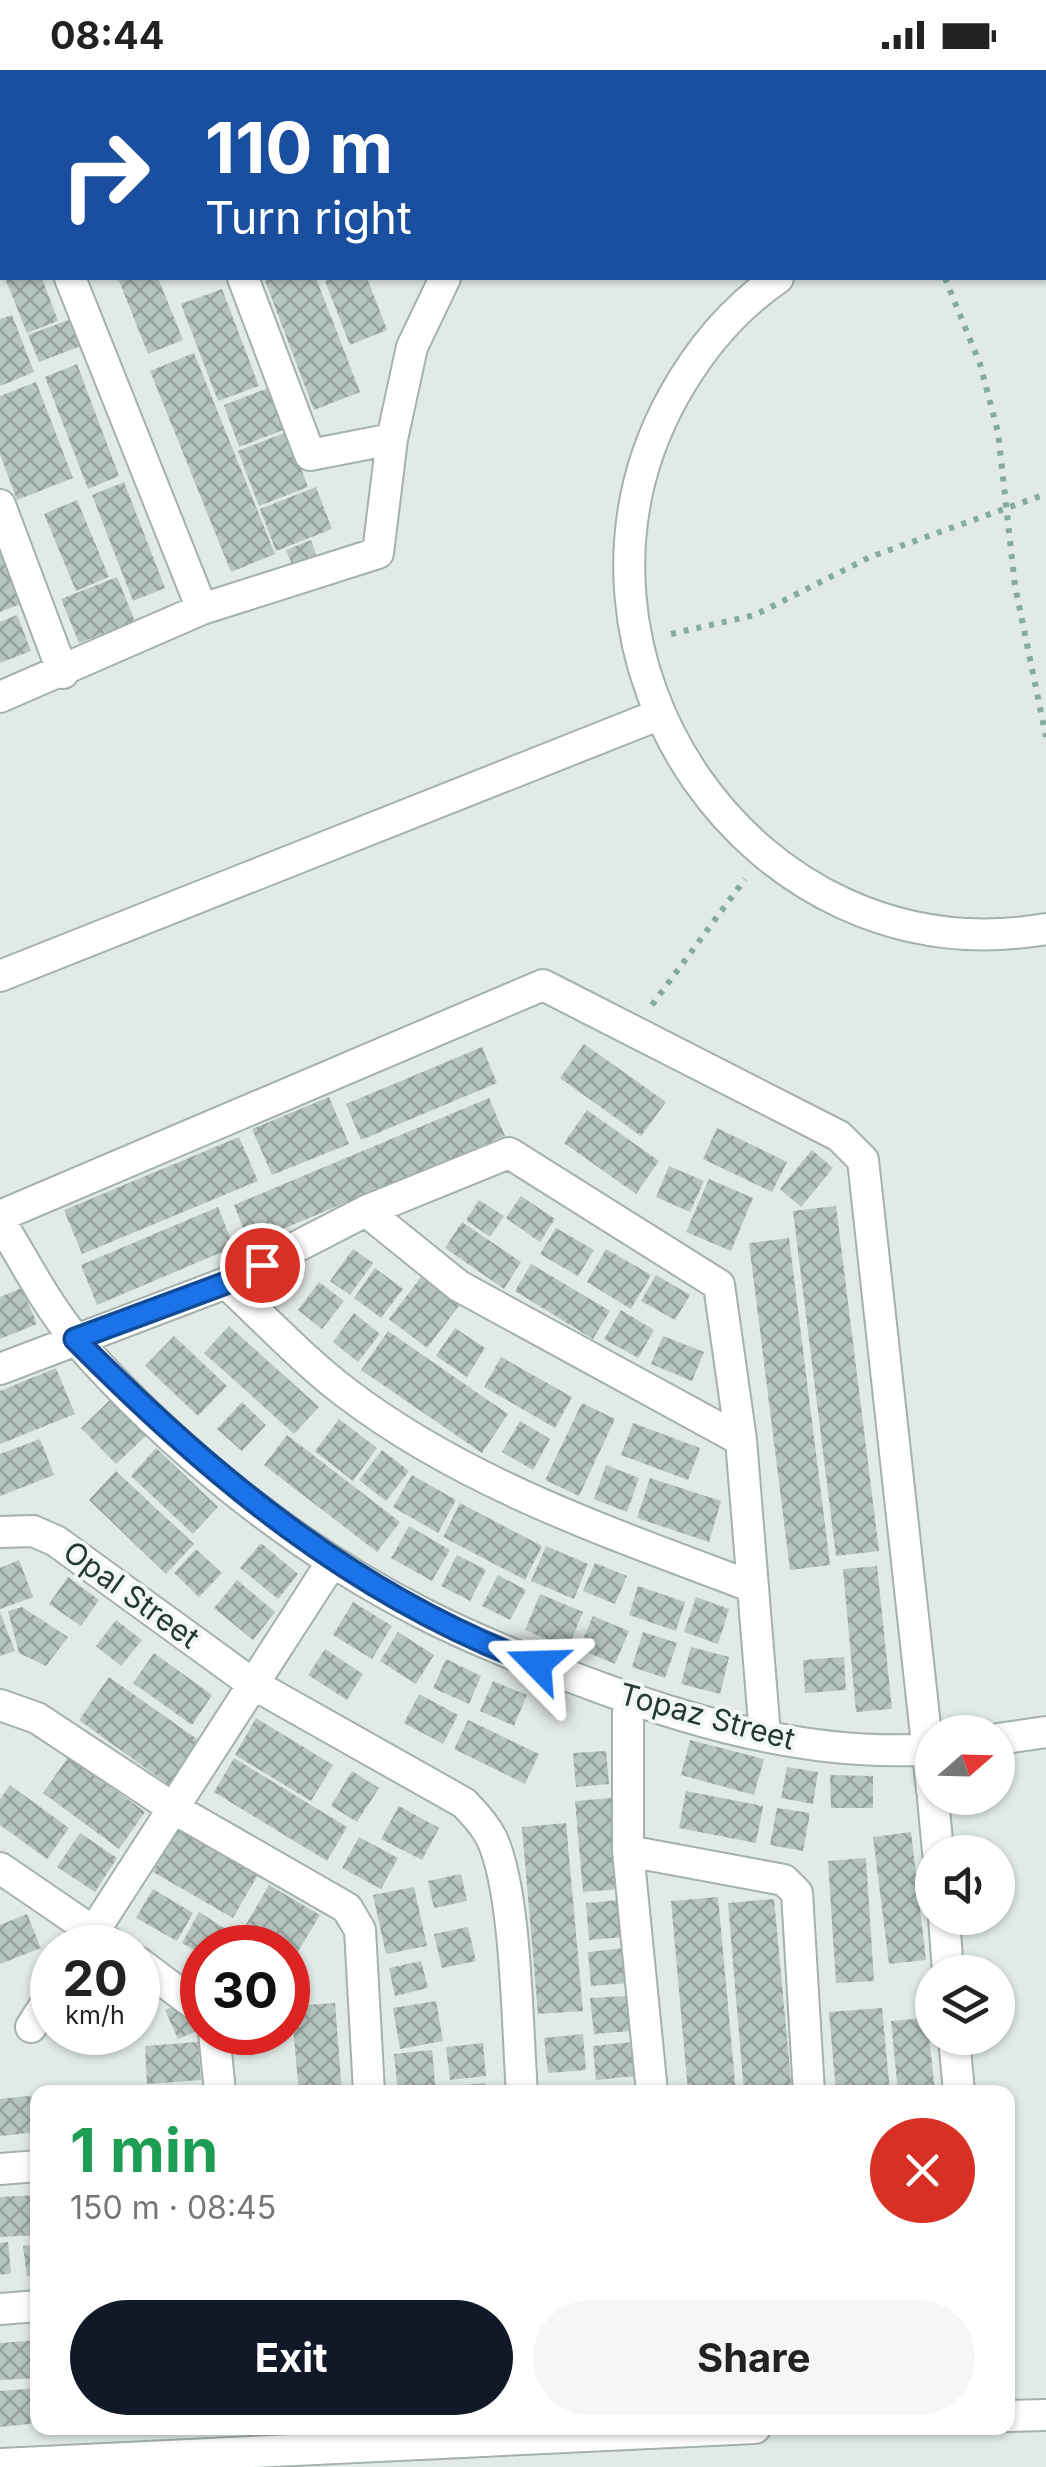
<!DOCTYPE html>
<meta charset="utf-8">
<style>
:root{--surface:#fff;--page:#f6f6f6;--text:#222;--muted:#767676;--accent:#111827}
body{margin:0;font-family:Inter,sans-serif;background:var(--page);color:var(--text);height:100vh;display:flex;flex-direction:column;font-size:38px;white-space:nowrap}
*{box-sizing:border-box;margin:0}
p{font-size:32px;color:var(--muted)}
.icon{flex:none;width:55px;height:55px;fill:none;stroke:currentColor;stroke-width:2;stroke-linecap:round;stroke-linejoin:round}
.map{position:relative;flex:1;overflow:hidden}
.side{position:absolute;left:30px;top:2015px;width:985px;height:350px;display:flex;flex-direction:column;background:var(--surface);border-radius:20px;box-shadow:0 2px 8px #0004}
.side>*{flex:none}
.banner{position:absolute;left:0px;top:0px;width:1048px;height:210px;box-shadow:0 2px 8px #0004;background:#1a4fa0;color:#fff;overflow:hidden}
.needle{width:65px;rotate:70deg}
.tools{position:absolute;left:915px;top:1645px;display:grid;gap:20px}
.tools a{display:grid;place-items:center;width:100px;height:100px;border-radius:50%;background:var(--surface);box-shadow:0 2px 8px #0004;font-size:50px}
.speed{position:absolute;left:30px;top:1855px;display:flex;gap:20px;font-size:50px;font-weight:700;text-align:center}
.speed>*{display:grid;place-content:center;width:130px;height:130px;border-radius:50%;background:var(--surface);box-shadow:0 2px 8px #0004;line-height:1}
.speed small{font-size:25px;font-weight:400}
.speed .limit{border:15px solid #d22;background:#fff;color:#111}
.pin{position:absolute;display:grid;place-items:center;width:85px;height:85px;color:#fff;margin:-42px;border:5px solid #fff;border-radius:50%;box-shadow:0 2px 10px #0007}
.me{position:absolute;width:110px;margin:-55px;rotate:292deg;stroke-linejoin:round;filter:drop-shadow(0 0 8px #0008)}
.turn{display:flex;align-items:center;gap:35px;height:210px;padding:0 40px;font-size:45px}
.turn .icon{width:130px;height:130px;stroke-width:2.5}
.turn b{display:block;font-size:70px;line-height:85px}
.round{display:grid;place-items:center;flex:none;width:105px;height:105px;border-radius:52px;background:var(--page)}
.head{display:flex;align-items:center;justify-content:space-between;height:170px;padding:0 40px}
h1{font-size:60px;font-weight:700;line-height:75px;color:#1e9e55}
.button{display:flex;gap:20px;margin-top:auto;padding:20px 40px}
.button a{flex:1;height:115px;border-radius:60px;background:var(--accent);color:#fff;font-size:40px;font-weight:700;line-height:115px;text-align:center}
.button a+a{background:var(--page);color:var(--text)}
.status{display:flex;justify-content:space-between;align-items:center;height:70px;padding:0 50px;background:var(--surface);direction:ltr}
.status svg{height:28px;fill:currentColor}
.map>svg:first-child{display:block}
</style>
<div class="status"><b>08:44</b><svg viewBox="0 0 49 12"><path d="M0 12V9h3v3zM5 12V6h3v6zM10 12V3h3v9zM15 12V0h3v12zM26 1h20v11H26zM47 4h2v5h-2z"/></svg></div>
<div class="map">
<svg width="1046" height="2397" viewBox="0 0 1046 2397">
<defs>
<pattern id="building-cross-hatch" width="8" height="8" patternUnits="userSpaceOnUse" patternTransform="scale(2.5)"><rect width="8" height="8" fill="#b7c5bf"/><path d="M0 0l8 8M0 8l8-8" fill="none" stroke="#94a19c"/></pattern>
</defs>
<rect width="100%" height="100%" fill="#e1eae6"/>
<!-- building -->
<path fill="url(#building-cross-hatch)" d="M5 208H42L58 251 27 263Z
M118 208H158L183 270 148 284Z
M264 208H316L360 322 314 340Z
M334 208H367L387 260 350 275 325 211Z
M222 219 259 316 218 331 181 234Z
M12 245 34 302 0 316V249Z
M76 247 86 274 39 292 28 265Z
M194 283 275 484 231 502 150 301Z
M77 294 119 406 88 419 45 307Z
M36 312 73 408 17 430 0 384V326Z
M268 318 283 360 239 377 224 335Z
M287 362 308 417 259 436 238 381Z
M124 412 165 518 133 531 92 425Z
M316 417 332 459 276 481 260 439Z
M77 430 109 507 76 521 44 444Z
M311 470 316 485 292 494 286 480Z
M0 473 23 533 0 542Z
M117 507 135 551 79 573 61 529Z
M17 545 31 581 0 593V552Z
M584 974 666 1032 641 1066 560 1008Z
M482 977 497 1013 361 1070 346 1034Z
M329 1027 349 1074 272 1105 252 1059Z
M489 1028 505 1066 249 1173 234 1135Z
M587 1040 659 1091 636 1124 564 1073Z
M717 1058 787 1092 772 1122 703 1089Z
M239 1067 258 1111 82 1184 64 1140Z
M812 1080 833 1098 801 1137 780 1119Z
M669 1096 704 1111 690 1142 656 1127Z
M709 1109 753 1128 731 1181 686 1162Z
M521 1126 555 1149 540 1172 506 1148Z
M479 1130 504 1146 490 1167 466 1150Z
M836 1136 879 1481 836 1486 793 1141Z
M218 1137 234 1177 97 1235 81 1195Z
M462 1152 521 1192 504 1219 445 1178Z
M556 1158 594 1180 578 1206 540 1184Z
M789 1168 830 1495 790 1500 749 1173Z
M353 1179 373 1193 350 1225 330 1211Z
M606 1179 651 1205 631 1239 587 1212Z
M531 1194 610 1241 593 1269 515 1221Z
M375 1198 403 1219 381 1248 354 1228Z
M656 1205 690 1225 675 1250 641 1231Z
M421 1207 459 1236 427 1278 389 1249Z
M319 1212 344 1231 322 1259 298 1240Z
M22 1218 37 1254 0 1269V1227Z
M621 1240 654 1260 638 1288 604 1269Z
M354 1243 380 1264 358 1292 333 1272Z
M229 1256 319 1337 294 1364 204 1283Z
M455 1258 485 1278 467 1307 436 1286Z
M388 1261 508 1344 482 1383 361 1300Z
M174 1266 227 1316 198 1346 145 1296Z
M663 1266 704 1282 692 1311 651 1294Z
M501 1287 572 1327 555 1358 484 1317Z
M56 1298 75 1344 0 1374V1321Z
M112 1328 147 1365 116 1394 81 1358Z
M242 1332 266 1355 242 1381 217 1359Z
M582 1333 615 1349 579 1426 545 1410Z
M339 1349 377 1378 353 1411 315 1381Z
M520 1351 550 1369 533 1400 502 1382Z
M633 1353 700 1378 688 1410 621 1385Z
M287 1365 400 1452 377 1482 264 1395Z
M40 1369 54 1405 0 1426V1384Z
M156 1378 218 1437 193 1464 131 1406Z
M382 1380 409 1401 386 1431 359 1410Z
M606 1395 639 1408 627 1442 594 1429Z
M116 1401 194 1474 166 1504 89 1430Z
M412 1405 456 1430 438 1463 393 1437Z
M650 1408 721 1431 709 1472 637 1448Z
M460 1433 542 1476 525 1510 443 1467Z
M409 1456 450 1480 432 1511 391 1488Z
M261 1473 298 1504 278 1529 240 1498Z
M546 1476 588 1494 574 1529 531 1511Z
M196 1479 222 1503 199 1527 174 1503Z
M457 1485 486 1500 470 1531 441 1516Z
M19 1490 33 1527 0 1539V1498Z
M595 1493 627 1506 615 1534 583 1521Z
M877 1496 892 1639 856 1642 843 1499Z
M498 1505 526 1520 510 1550 482 1536Z
M68 1507 99 1530 81 1556 49 1534Z
M237 1510 275 1542 253 1570 214 1538Z
M638 1516 685 1532 676 1561 629 1545Z
M540 1524 583 1542 568 1578 525 1560Z
M696 1527 729 1539 718 1574 684 1562Z
M353 1532 392 1556 372 1589 333 1565Z
M22 1537 68 1567 46 1596 19 1583 8 1541Z
M0 1542 15 1581 0 1586Z
M593 1546 629 1561 615 1594 579 1579Z
M116 1550 142 1570 121 1596 96 1576Z
M398 1562 434 1585 416 1614 380 1591Z
M643 1562 677 1573 665 1608 632 1597Z
M691 1577 729 1587 720 1624 681 1614Z
M325 1579 363 1604 347 1630 308 1605Z
M154 1583 212 1625 192 1655 133 1613Z
M844 1587 846 1620 805 1623 803 1590Z
M446 1589 481 1606 469 1634 433 1618Z
M109 1607 204 1674 173 1718 79 1650Z
M493 1611 527 1625 514 1656 480 1641Z
M419 1624 458 1645 443 1674 404 1653Z
M256 1648 333 1695 311 1731 235 1685Z
M468 1650 539 1684 525 1714 454 1679Z
M690 1670 764 1689 754 1725 681 1705Z
M606 1681 609 1714 576 1717 573 1683Z
M69 1686 145 1742 119 1779 43 1723Z
M234 1688 347 1757 327 1791 214 1722Z
M787 1697 818 1702 813 1734 781 1728Z
M352 1701 379 1718 357 1752 331 1736Z
M830 1705 873 1706V1738H831Z
M10 1715 69 1758 47 1789 0 1755V1729Z
M686 1721 763 1736 756 1773 679 1758Z
M612 1728 620 1819 583 1822 575 1731Z
M399 1736 439 1758 422 1790 381 1769Z
M777 1738 810 1743 803 1781 770 1775Z
M566 1753 583 1941 538 1944 522 1757Z
M179 1754 260 1801 233 1848 153 1802Z
M911 1762 926 1890 889 1894 873 1767Z
M80 1763 117 1788 95 1822 57 1797Z
M359 1767 398 1788 381 1819 342 1798Z
M866 1788 874 1911 836 1913 828 1791Z
M461 1804 467 1831 434 1838 428 1811Z
M269 1815 320 1845 294 1888 288 1878H277L244 1858Z
M414 1817 427 1876 386 1884 373 1825Z
M153 1819 193 1843 177 1871 136 1848Z
M718 1827 736 2022H688L671 1831Z
M774 1829 792 2022H744L728 1833Z
M620 1830 624 1867 589 1870 586 1833Z
M199 1842 224 1858 213 1878H202V1885L182 1873Z
M27 1844 41 1878 0 1894V1855Z
M468 1857 476 1891 442 1898 434 1864Z
M626 1878 629 1913 591 1916 588 1882Z
M421 1891 428 1918 395 1926 389 1898Z
M627 1926 630 1961 594 1964 590 1928Z
M436 1931 443 1971 400 1979 393 1938Z
M185 1932 197 1961 178 1969 165 1940Z
M335 1933 342 2022H299L291 1936Z
M882 1938 890 2022H836L829 1942Z
M927 1948 935 2022H898L891 1951Z
M252 1962H288L289 1969 253 1973Z
M583 1964 586 2000 548 2003 544 1968Z
M198 1972 201 2010 147 2014 145 1976Z
M633 1972 636 2006 596 2010 593 1976Z
M483 1973 486 2006 450 2010 446 1977Z
M432 1980 436 2022H398L394 1984Z
M485 2013 486 2022H447L446 2017Z
M206 2016V2022H144V2020Z
M38 2025V2062L0 2066V2029Z
M38 2125V2165L0 2167V2127Z
M8 2172 11 2203 0 2205V2173Z
M38 2174V2205L27 2206 23 2176Z
M38 2270V2308L0 2310V2273Z
M38 2318V2353L0 2357V2321Z"/>
<g fill="none" stroke-linecap="round" stroke-linejoin="round">
<!-- minor casing -->
<g stroke="#a4b1ac" stroke-width="34">
<path id="minor" d="M481 0 482 2
M345 2 351 0
M599 2 601 0
M0 30 2 36
M70 208 202 539
M243 208 310 385 392 369
M0 435 63 603
M0 627 202 539 378 483 392 369 412 277 445 208
M0 906 658 645
M366 1141 459 1216 741 1370
M0 1146 543 915 839 1066 863 1090 932 1720
M0 1151C24 1190 47 1236 77 1271 171 1378 293 1477 420 1542 478 1572 539 1595 601 1618 706 1657 820 1687 932 1679
M226 1213C265 1249 303 1290 345 1322 465 1414 613 1464 753 1517
M0 1299 226 1213 366 1141 509 1083 719 1215 741 1370 765 1665
M0 1462 33 1461 56 1471 253 1614 464 1733C475 1744 485 1755 492 1769 517 1824 517 1958 522 2022
M628 1628V1781L652 2022
M0 1635 37 1648 173 1738 347 1838 360 1860 369 2022
M998 1669 1046 1662
M933 1728 938 1782
M628 1781 784 1810 797 1823 809 2022
M0 1798 117 1878
M944 1848 948 1902
M83 1878 332 1492
M138 1892 202 1940
M31 1957 52 1924
M214 1962 220 2022
M954 1968 959 2022
M0 2099 38 2096
M0 2239 38 2236
M1008 2346 1046 2345
M0 2394 755 2358"/>
</g>
<!-- tertiary casing -->
<g stroke="#a4b1ac" stroke-width="34">
<path id="tertiary" d="M857 0 858 2
M889 0 890 2
M1045 144H1046
M778 208C734 238 699 280 673 327 532 584 752 910 1046 859"/>
</g>
<!-- path -->
<path stroke="#85ab9d" stroke-width="6" stroke-dasharray="5 8" stroke-linecap="butt" d="M945 208 980 294 998 362 1015 516 1046 667
M671 564 755 545 870 487 1046 424
M652 935 745 809"/>
<!-- minor -->
<use href="#minor" stroke="#fff" stroke-width="30"/>
<!-- tertiary -->
<use href="#tertiary" stroke="#fff" stroke-width="30"/>
</g>
<g fill="none" stroke-linecap="round" stroke-linejoin="round">
<!-- route casing -->
<g stroke="#114b97" stroke-width="25">
<path id="route" d="M262 1195 226 1213 75 1269C209 1405 356 1527 537 1594"/>
</g>
<!-- route -->
<use href="#route" stroke="#1a73e8" stroke-width="18"/>
</g>
<g text-anchor="middle" stroke-width="8" stroke-linejoin="round" paint-order="stroke">
<!-- street labels -->
<g font-size="30" fill="#233932" stroke="#f1f7f4">
<text transform="translate(131 1525) rotate(36)" y="10">Opal Street</text>
<text transform="translate(707 1647) rotate(15)" y="10">Topaz Street</text>
</g>
</g>
</svg>
<div class="tools">
<a><svg class="needle" viewBox="-14 -14 28 28"><path d="M0-13l5 13h-10z" fill="#e53935"/><path d="M0 13l5-13h-10z" fill="#767676"/></svg></a>
<a><svg class="icon" aria-label="sound" viewBox="0 0 24 24"><path d="M4 9h4l5-4v14l-5-4H4zM17 9q2 3 0 6"/></svg></a>
<a><svg class="icon" aria-label="layers" viewBox="0 0 24 24"><path d="M12 4l9 5-9 5-9-5zM3 14l9 5 9-5"/></svg></a>
</div>
<div class="speed"><div>20<small>km/h</small></div><div class="limit">30</div></div>
<div class="pin" style="left:262px;top:1195px;background:#d93025"><svg class="icon" aria-label="arrive" viewBox="0 0 24 24"><path d="M6 21V4h12l-3 4 3 4H6"/></svg></div>
<svg class="me" style="left:537px;top:1594px" viewBox="-20 -20 40 40"><path d="M0-17L14 15 0 8-14 15z" fill="#1a73e8" stroke="#fff" stroke-width="4"/></svg>
<div class="banner">
<div class="turn"><svg class="icon" aria-label="right" viewBox="0 0 24 24"><path d="M7 20v-9h11M14 6l5 5-5 5"/></svg><div><b>110 m</b>Turn right</div></div>
</div>
<section class="side">
<div class="head"><div><h1>1 min</h1><p>150 m · 08:45</p></div><a class="round" style="background:#d93025;color:#fff"><svg class="icon" aria-label="close" viewBox="0 0 24 24"><path d="M6 6l12 12M18 6L6 18"/></svg></a></div>
<div class="button"><a>Exit</a><a>Share</a></div>
</section>
</div>
